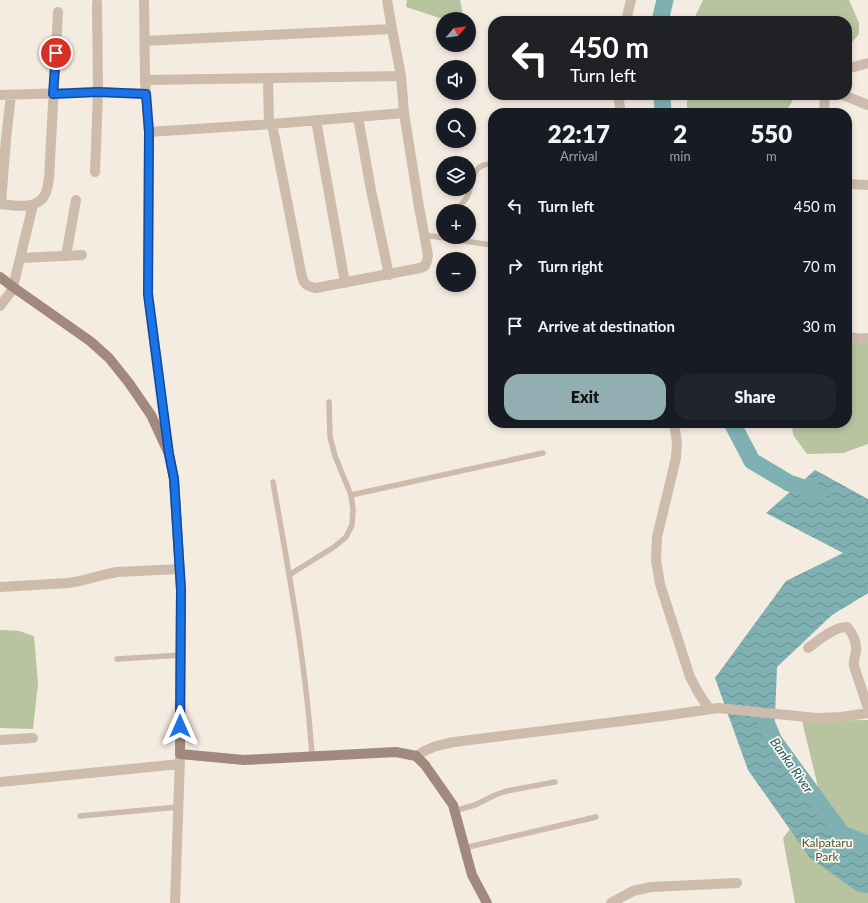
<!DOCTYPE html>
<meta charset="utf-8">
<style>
:root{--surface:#171b24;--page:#20242c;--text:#f1f3f6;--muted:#9ea1a6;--accent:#92aeb2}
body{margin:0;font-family:Lato,sans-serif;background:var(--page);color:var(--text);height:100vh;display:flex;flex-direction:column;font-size:15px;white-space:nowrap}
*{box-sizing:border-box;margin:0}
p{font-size:13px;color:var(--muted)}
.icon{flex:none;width:22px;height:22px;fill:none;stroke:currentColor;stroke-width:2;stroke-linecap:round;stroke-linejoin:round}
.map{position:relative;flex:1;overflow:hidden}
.details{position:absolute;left:488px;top:108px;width:364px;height:320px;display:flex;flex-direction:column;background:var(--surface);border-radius:16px;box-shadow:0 2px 6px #0003}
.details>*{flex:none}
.banner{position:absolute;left:488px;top:16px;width:364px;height:84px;border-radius:16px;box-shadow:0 2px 6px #0003;background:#202124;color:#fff;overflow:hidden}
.needle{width:26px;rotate:62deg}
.buttons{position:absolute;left:436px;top:12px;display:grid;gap:8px}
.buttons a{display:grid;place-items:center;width:40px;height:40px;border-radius:50%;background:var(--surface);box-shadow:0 2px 6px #0003;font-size:20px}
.pin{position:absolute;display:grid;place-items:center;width:34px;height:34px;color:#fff;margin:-17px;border:2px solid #fff;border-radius:50%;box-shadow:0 1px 4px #0007}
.me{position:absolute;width:44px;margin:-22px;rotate:0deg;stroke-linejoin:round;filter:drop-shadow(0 0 3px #0008)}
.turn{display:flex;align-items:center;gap:14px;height:84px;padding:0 16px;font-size:18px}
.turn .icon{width:52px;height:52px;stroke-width:2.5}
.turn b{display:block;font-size:28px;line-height:34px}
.eta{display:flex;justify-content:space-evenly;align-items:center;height:68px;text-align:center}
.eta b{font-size:24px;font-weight:800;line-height:28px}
.button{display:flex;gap:8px;margin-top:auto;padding:8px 16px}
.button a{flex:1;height:46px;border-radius:16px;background:var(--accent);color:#111;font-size:16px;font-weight:800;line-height:46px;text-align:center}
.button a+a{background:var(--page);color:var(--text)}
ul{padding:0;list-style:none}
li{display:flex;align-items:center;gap:12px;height:60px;padding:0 16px}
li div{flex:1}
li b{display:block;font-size:15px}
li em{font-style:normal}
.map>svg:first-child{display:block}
</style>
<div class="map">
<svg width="868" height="903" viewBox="0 0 868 903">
<defs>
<pattern id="water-waves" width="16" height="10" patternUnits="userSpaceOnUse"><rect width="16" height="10" fill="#7fb0b2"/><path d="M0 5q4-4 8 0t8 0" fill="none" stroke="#699091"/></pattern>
</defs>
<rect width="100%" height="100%" fill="#f4ebe1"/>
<!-- green -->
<path fill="#b8c4a0" d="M407 0H460L464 19H443L406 7Z
M703 0H849L859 23V34L847 48V21H693Z
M687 95H796L785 113H690L687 108Z
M868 341V444L843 453 807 454 793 435 792 423H847V343Z
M0 630 19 631 34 636 38 684 33 729 0 728Z
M868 720V903H795L783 838 819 791 802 721Z"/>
<!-- water -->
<path fill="url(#water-waves)" d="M815 470 868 499V593L832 615 777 667 774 741 842 834 868 840V893L858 892 810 858 748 770 715 678 786 581 843 553 766 513Z"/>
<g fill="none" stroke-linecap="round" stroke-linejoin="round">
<!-- river -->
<path stroke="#7fb0b2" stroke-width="17" d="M660 21 665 0
M662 95 663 113
M732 423 752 461 789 483 819 493
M766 722 774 741 842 834 868 844"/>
<!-- lane -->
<path stroke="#cdbbac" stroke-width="5.5" d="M455 211C459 207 464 202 467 197 475 182 470 163 493 164
M424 235 492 245
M273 482C289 573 306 664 312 756
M351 495 543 453
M289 575 334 547 346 537 352 525 353 509 351 495 335 456 330 437 329 402
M117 659 181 655
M454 811 475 805 495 795 507 791 555 782
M80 816 178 807
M464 848 596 817"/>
<!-- street -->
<path stroke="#cdbbac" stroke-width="10" d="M144 0 145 80 149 132 148 294 168 450
M626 21 631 0
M145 41 392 29
M850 68 868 63
M268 78 269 125
M145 80 401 76
M0 95 98 92 146 94
M618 95 621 113
M843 95 868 105
M824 113 825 95
M358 117 371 190 389 275
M316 120 345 283
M272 124 300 267C302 279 303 287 316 288L420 268 425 266 427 261 428 255 419 207 404 113 401 76 392 29 387 0
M149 132 272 124 404 113
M95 172 98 92 97 3
M847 184 868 185
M0 204C17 206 42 211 47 189 48 186 48 182 49 179L58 12
M1 204 6 139 11 95
M66 256 76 200
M21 258 82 255
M0 306 10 293 13 287 33 205
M847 336C853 338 861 339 868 338
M674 423 677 442 676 458 657 537 656 560 660 584 690 677 698 692 709 709
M0 587 68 583 80 581 103 575 117 572 180 569
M808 648C819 640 834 627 847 627 853 633 857 643 856 652 855 657 853 661 854 666L868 708
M0 740 33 738
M416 756C429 747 439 745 454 742L663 716 718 708 817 718 841 717 868 713
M0 782 180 764
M175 903 180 758
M611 903 633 891 651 887 737 883"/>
<!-- secondary -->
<path stroke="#a18a7d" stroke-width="10" d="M0 277 13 287 90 341 109 358 129 383 151 415 169 454 174 479 181 589 180 754 244 760 396 752 416 756 425 765 453 805 472 875 487 903"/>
</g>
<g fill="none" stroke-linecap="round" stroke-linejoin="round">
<!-- route casing -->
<g stroke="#114b97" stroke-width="10">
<path id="route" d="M56 53 53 94 98 92 146 94 149 132 148 294 169 454 174 479 181 590 180 726"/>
</g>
<!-- route -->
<use href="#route" stroke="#1a73e8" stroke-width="7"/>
</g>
<g text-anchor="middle" stroke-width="3.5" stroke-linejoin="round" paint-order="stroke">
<!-- park labels -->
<g font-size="12" fill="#4a5a2e" stroke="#fbf5ee">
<text x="827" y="847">Kalpataru<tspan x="827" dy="14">Park</tspan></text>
</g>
<!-- water labels -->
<g font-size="13" font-style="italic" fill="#1f5a5e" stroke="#fbf5ee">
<text transform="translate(792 765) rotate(55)" y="5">Banka River</text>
</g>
</g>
</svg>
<div class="buttons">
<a><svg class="needle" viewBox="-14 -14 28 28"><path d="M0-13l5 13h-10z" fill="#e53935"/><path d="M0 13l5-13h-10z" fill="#9ea1a6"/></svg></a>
<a><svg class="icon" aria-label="sound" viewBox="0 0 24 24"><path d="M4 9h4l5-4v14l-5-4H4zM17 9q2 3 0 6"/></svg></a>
<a><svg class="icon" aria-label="search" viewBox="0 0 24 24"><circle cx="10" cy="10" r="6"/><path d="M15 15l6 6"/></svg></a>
<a><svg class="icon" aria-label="layers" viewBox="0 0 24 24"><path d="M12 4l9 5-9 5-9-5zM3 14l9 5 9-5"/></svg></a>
<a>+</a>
<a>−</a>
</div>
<div class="pin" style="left:56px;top:53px;background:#d93025"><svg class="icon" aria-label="arrive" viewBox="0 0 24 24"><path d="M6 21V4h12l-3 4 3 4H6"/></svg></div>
<svg class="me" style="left:180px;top:726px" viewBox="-20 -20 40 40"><path d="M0-17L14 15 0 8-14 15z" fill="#1a73e8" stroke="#fff" stroke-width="4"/></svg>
<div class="banner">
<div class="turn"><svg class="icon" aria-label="left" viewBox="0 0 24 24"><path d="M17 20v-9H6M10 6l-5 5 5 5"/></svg><div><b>450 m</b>Turn left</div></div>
</div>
<section class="details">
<div class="eta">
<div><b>22:17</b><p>Arrival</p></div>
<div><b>2</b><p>min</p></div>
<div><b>550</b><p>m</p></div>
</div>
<ul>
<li><svg class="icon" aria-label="left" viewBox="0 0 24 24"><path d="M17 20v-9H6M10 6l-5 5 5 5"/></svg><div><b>Turn left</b></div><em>450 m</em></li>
<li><svg class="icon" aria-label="right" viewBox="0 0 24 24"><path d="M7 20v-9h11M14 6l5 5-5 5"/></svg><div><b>Turn right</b></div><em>70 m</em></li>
<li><svg class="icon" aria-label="arrive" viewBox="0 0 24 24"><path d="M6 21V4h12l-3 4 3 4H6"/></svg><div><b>Arrive at destination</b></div><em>30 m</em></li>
</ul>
<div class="button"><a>Exit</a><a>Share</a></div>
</section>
</div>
